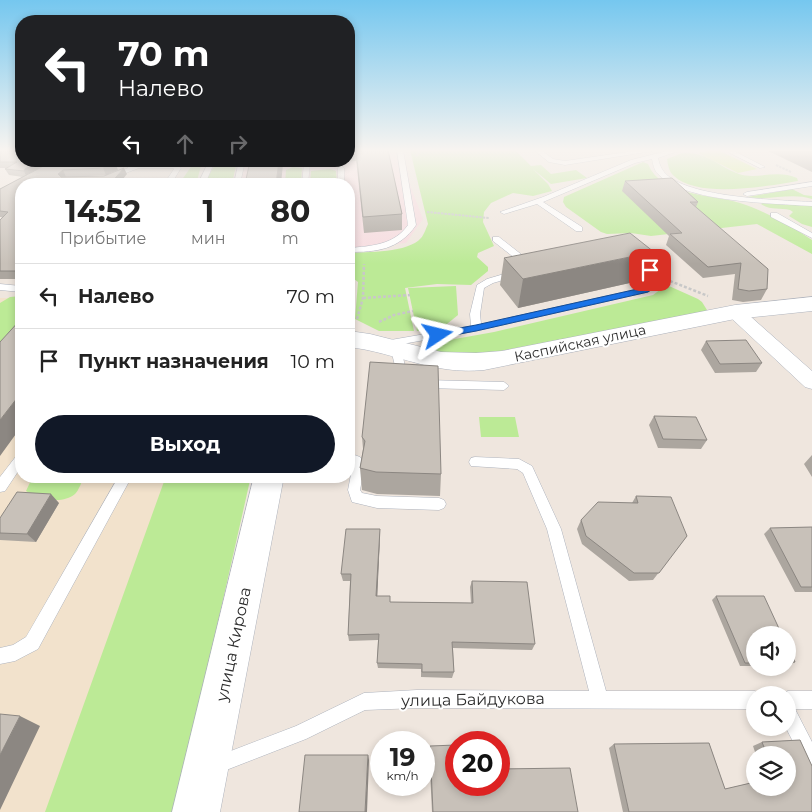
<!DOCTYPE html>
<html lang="ru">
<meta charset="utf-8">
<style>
:root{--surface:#fff;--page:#f6f6f6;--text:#222;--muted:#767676;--line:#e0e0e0;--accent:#111827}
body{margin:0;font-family:Montserrat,sans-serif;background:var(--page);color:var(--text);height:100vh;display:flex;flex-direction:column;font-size:19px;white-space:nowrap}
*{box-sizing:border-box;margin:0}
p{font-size:16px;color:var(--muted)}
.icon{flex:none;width:28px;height:28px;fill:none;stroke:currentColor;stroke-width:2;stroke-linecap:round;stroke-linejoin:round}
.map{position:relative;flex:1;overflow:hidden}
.details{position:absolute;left:15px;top:178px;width:340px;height:305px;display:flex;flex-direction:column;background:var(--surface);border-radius:20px;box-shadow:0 2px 8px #0003}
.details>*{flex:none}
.hud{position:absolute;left:15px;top:15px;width:340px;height:152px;border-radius:20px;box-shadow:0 2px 8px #0003;background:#202124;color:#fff;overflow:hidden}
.buttons{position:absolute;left:746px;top:626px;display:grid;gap:10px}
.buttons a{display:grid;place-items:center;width:50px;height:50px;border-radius:50%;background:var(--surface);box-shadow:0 2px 8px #0003;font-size:25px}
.speed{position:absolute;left:370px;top:731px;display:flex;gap:10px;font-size:25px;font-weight:700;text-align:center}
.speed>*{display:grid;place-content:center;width:65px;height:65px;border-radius:50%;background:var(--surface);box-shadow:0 2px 8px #0003;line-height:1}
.speed small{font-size:12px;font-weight:400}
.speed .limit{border:8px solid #d22;background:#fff;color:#111}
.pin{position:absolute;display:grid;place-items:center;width:42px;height:42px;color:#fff;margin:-21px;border-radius:10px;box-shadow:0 2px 8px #0006}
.me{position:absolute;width:55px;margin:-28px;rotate:80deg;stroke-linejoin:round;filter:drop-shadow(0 0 4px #0008)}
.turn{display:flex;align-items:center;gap:18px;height:105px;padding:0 20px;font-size:22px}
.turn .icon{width:65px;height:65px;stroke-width:2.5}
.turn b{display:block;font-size:35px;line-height:42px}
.lanes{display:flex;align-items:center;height:48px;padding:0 20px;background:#0003;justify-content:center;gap:25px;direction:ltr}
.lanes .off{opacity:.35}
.eta{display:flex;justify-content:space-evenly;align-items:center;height:85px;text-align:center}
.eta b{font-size:30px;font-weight:700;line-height:35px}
.action{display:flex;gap:10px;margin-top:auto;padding:10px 20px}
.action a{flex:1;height:58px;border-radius:30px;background:var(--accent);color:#fff;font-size:20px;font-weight:700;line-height:58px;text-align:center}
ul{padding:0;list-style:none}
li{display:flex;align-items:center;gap:15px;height:65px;padding:0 20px;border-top:1px solid var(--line)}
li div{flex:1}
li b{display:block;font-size:19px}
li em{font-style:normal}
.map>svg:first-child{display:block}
</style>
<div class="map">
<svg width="812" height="812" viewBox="0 0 812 812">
<rect width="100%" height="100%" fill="#efe6de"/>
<!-- education -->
<path fill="#f2e2cc" d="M0 298H21V476H218L114 812H0Z"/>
<!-- medical -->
<path fill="#f6dbdf" d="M349 150H404L410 185 423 219 406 243 349 248V184H207L208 175 218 161H349Z"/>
<!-- green -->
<path fill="#bcea96" d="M410 150H515L531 166 541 165 551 174 576 170 587 178 551 184 533 169 548 184 552 191 533 196 513 193 491 203 484 212 483 222 494 246 478 253 477 257 488 267V271L471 285 437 284 405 288 414 331H379L355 319 358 282 349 275V253C367 252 408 253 421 238 424 235 426 228 428 224Z
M682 153C707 151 718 167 739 174 757 180 777 169 797 178L798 181C768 186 698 199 674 176 669 172 668 165 667 159Z
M195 161H206L201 166 196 184H179Z
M217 161H237L232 184H204Z
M643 162 648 164C661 197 713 194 740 203 765 211 790 225 812 240V254L757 224 651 236 631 233 607 234 601 232 566 207 563 202 564 197Z
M293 167 302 168 301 184H285L286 170Z
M330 169 336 171 337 184H310L311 171Z
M792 189 804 195 812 196V199C791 192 770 201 748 197Z
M763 203 812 206V227L802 224 789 216 793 212 790 210C780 207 771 211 761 204Z
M456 286 458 315 442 328 417 331 408 288Z
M665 286H669L698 299 702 302 707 310 704 313 495 352 461 356 428 350 425 346 427 344 494 332 653 295Z
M21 296V322L0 345V303L10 297Z
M479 417H515L519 437H481Z
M33 476H84C82 481 79 490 75 494 62 505 38 499 26 491Z
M166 476H251L175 812H45Z"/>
<!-- pitch -->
<path fill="#d3f291" d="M711 150H718L757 169 738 173 698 153Z"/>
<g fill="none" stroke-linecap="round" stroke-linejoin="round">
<!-- lane casing -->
<g stroke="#aeb3bd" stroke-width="1">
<path id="lane" d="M397 150H403L416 225C399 250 376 252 349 252V248C372 246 394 245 408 225Z
M534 150H541L553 159 565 161 641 150 652 151 565 165 549 162Z
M671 150H681L658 158C659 162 660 166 662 169 678 198 780 200 812 202V206C773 203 685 203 658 174 654 170 653 164 652 159L635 163 543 202 582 227V231H576L537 204 504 214 500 212 543 197 631 160Z
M724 150H732L765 167 760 168Z
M157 161 176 165 181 168 171 184H164L174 169 173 168H139L115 177 110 176 128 168 127 165 156 163Z
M209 161H215L205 184H198Z
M239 161H245L240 184H234Z
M308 161 310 163 308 184H302L304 163Z
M341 166 344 168V184H338V168Z
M812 182V186L747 196 743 194 747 192Z
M771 213H777L812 233V238L771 217Z
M493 237H499L531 262V266H525L493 241Z
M638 256 641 257 658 275 659 284 648 292 476 331 385 347 380 344 385 341 471 326 470 314 477 285 487 279 514 271 518 274 517 276 493 283 484 288 480 314 481 324 642 288 650 283V276L634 259Z
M0 284 21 286V292L0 290Z
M396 346 401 349 408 379 403 383 398 379 391 349Z
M425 380 504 382 509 386 504 390 425 388 420 384Z
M21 453V467L5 491 0 492V477L17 455Z
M349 453 360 457 365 463 360 490 362 493 377 496 439 498 444 500 446 504 444 508 439 510 377 508 352 502 348 490 353 464 349 463Z
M475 457 519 459 532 466 561 529 606 691H755L761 695H755V709L417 708 365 710 306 739 216 774 210 771 207 765 210 759 296 726 364 693 417 690 589 691 547 529 523 473 517 469 471 466 469 462 471 458Z
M119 476H132L38 649 15 661 0 664V648L13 645 26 637Z
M788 691H812V709H795L812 742V770L806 767 786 728 788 695H782Z"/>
</g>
<!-- street casing -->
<g stroke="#aeb3bd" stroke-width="1">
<path id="street" d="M735 307 741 308 812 371V389L805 387 729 316 726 312 729 308Z"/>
</g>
<!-- secondary casing -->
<g stroke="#aeb3bd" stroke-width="1">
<path id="secondary" d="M812 297V311L735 319 484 370C432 375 398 353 349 347V331L370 334 441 352 476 353 502 351 735 305Z
M254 476H284L220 812H172Z"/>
</g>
<!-- path-far1 -->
<path stroke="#c8c8c8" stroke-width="2" stroke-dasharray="2.5 1" stroke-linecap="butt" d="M416 156 421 150
M776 165 791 172
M427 212 489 218"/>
<!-- path -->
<path stroke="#c8c8c8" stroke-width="2.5" stroke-dasharray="3 2" stroke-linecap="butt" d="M670 281 708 296
M363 298 410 295
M357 319 363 298 364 264
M379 322 394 315 413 311"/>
<!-- lane -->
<use href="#lane" fill="#fff" fill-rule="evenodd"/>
<!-- street -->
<use href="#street" fill="#fff" fill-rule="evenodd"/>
<!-- secondary -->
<use href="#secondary" fill="#fff" fill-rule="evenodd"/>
</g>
<!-- wall -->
<path fill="#aca69f" d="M0 150 21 161 118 170 106 175 72 177 104 176 127 174 21 184V279H0V220L2 217H0V189L23 177 9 175 5 169 6 168H0Z
M349 150H355L356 161 312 163 310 161H349Z
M355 150H388L402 214V230L364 233Z
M766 150H812V172Z
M108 161H131L118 162Z
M250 161H305L302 164H283Z
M625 181 698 202 696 207 767 289 761 300 743 302 732 300 735 274 703 278 666 245 669 236 622 191Z
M504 258 643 280 518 308 500 285Z
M706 341 762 363 756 372 715 373 701 350Z
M654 416 707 440 701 449 658 448 649 425Z
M362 437 441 474 440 496 377 494 362 490 360 468 363 449Z
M812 455V477L804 464Z
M636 496 687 536 653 580 629 581 582 544 577 529 581 520 632 503Z
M59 503 36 542 0 540V518Z
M812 527V592H795L764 534 770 528Z
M380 529V536L377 596 390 602 471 603 470 587 472 581 535 644 532 650 453 648 454 672 452 678 421 677V669L378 668 377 663 378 640 349 641 348 635 350 581H343L341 574Z
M716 596 755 635V666H740L712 600Z
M788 646 795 662 790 665H788Z
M800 740 812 766V812H623L609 748 614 744 709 743 725 789 755 782V788H788V755H756L753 746 762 742Z
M430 746 456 785 578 812H432L429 750Z"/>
<!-- shaded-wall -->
<path fill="#8c8782" d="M38 161H54L27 178 24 171 25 169Z
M279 161H283V164L281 184H276Z
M115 163 118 170 106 175 103 168Z
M124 168 127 174 119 184H110Z
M63 170 66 177 61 181 58 174Z
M654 252 643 280 518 308 523 279Z
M21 393V427L0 456V420Z
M51 494 59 503 36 542 27 534Z
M380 529V536L377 603 376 596Z
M20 716 40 726 0 810V755Z
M368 755 369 760 367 812H365Z"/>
<!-- building -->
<path fill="#c8c1b9" stroke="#8c8782" d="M0 150H21V161H38L25 169 24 171 5 169 17 162H0Z
M356 150H388L402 214 363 217Z
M53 161H106L115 163 103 168 63 170 58 174 61 177 104 176 124 168 110 184H21V271H0V220L8 212 0 211V189Z
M250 161H279L276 184H245Z
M672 178 698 202H690L768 269 767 289 749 291 738 289 741 263 708 267 670 234 682 233 625 181Z
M630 233 654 252 523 279 504 258Z
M21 319V393L0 420V342Z
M746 340 762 363 720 364 706 341Z
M370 362 438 366 441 474 376 472 360 468 365 441 362 437Z
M654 416 696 417 707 440 663 439Z
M17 492 51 494 27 534 0 533V518Z
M636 496 671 497 687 536 659 573H634L586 536 581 520 598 502 638 503Z
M812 527V587H801L770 528Z
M346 529H380L376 596H390V602L473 603 472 581 527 582 535 644 452 642 454 672H422V664L377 663 379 634 348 635 351 574H341Z
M716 596H764L782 635H755V663H745Z
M788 646 795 662H788Z
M0 714 20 716 0 755Z
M800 740 812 766V812H629L614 744 709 743 725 789 755 782V788H788V755H767L762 742Z
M456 745V785H499V769L570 768 578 812H433L430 746Z
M305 755H368L365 812H299Z"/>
<!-- sky -->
<linearGradient id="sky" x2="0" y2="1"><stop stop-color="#75c7ef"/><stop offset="0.57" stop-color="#f8f4f0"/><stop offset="1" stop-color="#f8f4f0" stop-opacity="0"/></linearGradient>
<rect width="812" height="264" fill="url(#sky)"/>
<!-- route -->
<path fill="#1a73e8" stroke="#114b97" d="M650 267 653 268 659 276V284L648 292 476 331 438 338 433 335 438 332 476 325 642 288 650 283V276L646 270Z"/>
<g text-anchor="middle" stroke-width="4" stroke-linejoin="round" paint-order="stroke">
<!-- street labels -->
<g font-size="14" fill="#2d2d2d" stroke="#fff">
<text transform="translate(580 343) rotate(-12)" y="5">Каспийская улица</text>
</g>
<!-- near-street labels -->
<g font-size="16" fill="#2d2d2d" stroke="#fff">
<text transform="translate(233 644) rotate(-78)" y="6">улица Кирова</text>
<text transform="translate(473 699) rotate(-1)" y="6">улица Байдукова</text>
</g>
</g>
</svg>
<div class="buttons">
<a><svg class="icon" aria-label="sound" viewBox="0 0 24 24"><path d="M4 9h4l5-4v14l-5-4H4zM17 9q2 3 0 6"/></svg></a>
<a><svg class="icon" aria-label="search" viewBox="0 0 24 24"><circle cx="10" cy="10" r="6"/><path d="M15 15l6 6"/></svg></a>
<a><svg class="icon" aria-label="layers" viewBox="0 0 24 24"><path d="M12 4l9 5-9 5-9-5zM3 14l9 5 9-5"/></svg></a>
</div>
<div class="speed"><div>19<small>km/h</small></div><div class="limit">20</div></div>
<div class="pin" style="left:650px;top:270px;background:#d93025"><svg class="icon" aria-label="arrive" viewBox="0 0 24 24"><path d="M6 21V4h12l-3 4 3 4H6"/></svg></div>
<svg class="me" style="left:438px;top:335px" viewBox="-20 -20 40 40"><path d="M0-17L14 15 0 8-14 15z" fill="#1a73e8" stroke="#fff" stroke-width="4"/></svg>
<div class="hud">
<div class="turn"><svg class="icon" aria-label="left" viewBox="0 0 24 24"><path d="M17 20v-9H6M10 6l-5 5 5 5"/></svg><div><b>70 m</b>Налево</div></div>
<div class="lanes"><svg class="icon" aria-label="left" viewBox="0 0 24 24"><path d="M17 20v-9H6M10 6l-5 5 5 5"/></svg><svg class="icon off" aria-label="ahead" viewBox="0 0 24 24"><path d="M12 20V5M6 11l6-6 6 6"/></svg><svg class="icon off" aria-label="right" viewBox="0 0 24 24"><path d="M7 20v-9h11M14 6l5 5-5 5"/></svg></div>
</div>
<section class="details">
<div class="eta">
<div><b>14:52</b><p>Прибытие</p></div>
<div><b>1</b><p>мин</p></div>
<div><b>80</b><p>m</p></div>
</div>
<ul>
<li><svg class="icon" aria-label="left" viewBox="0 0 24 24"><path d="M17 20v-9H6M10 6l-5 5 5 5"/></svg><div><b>Налево</b></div><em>70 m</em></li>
<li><svg class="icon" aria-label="arrive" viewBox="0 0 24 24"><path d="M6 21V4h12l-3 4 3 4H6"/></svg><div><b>Пункт назначения</b></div><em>10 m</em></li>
</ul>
<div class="action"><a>Выход</a></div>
</section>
</div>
